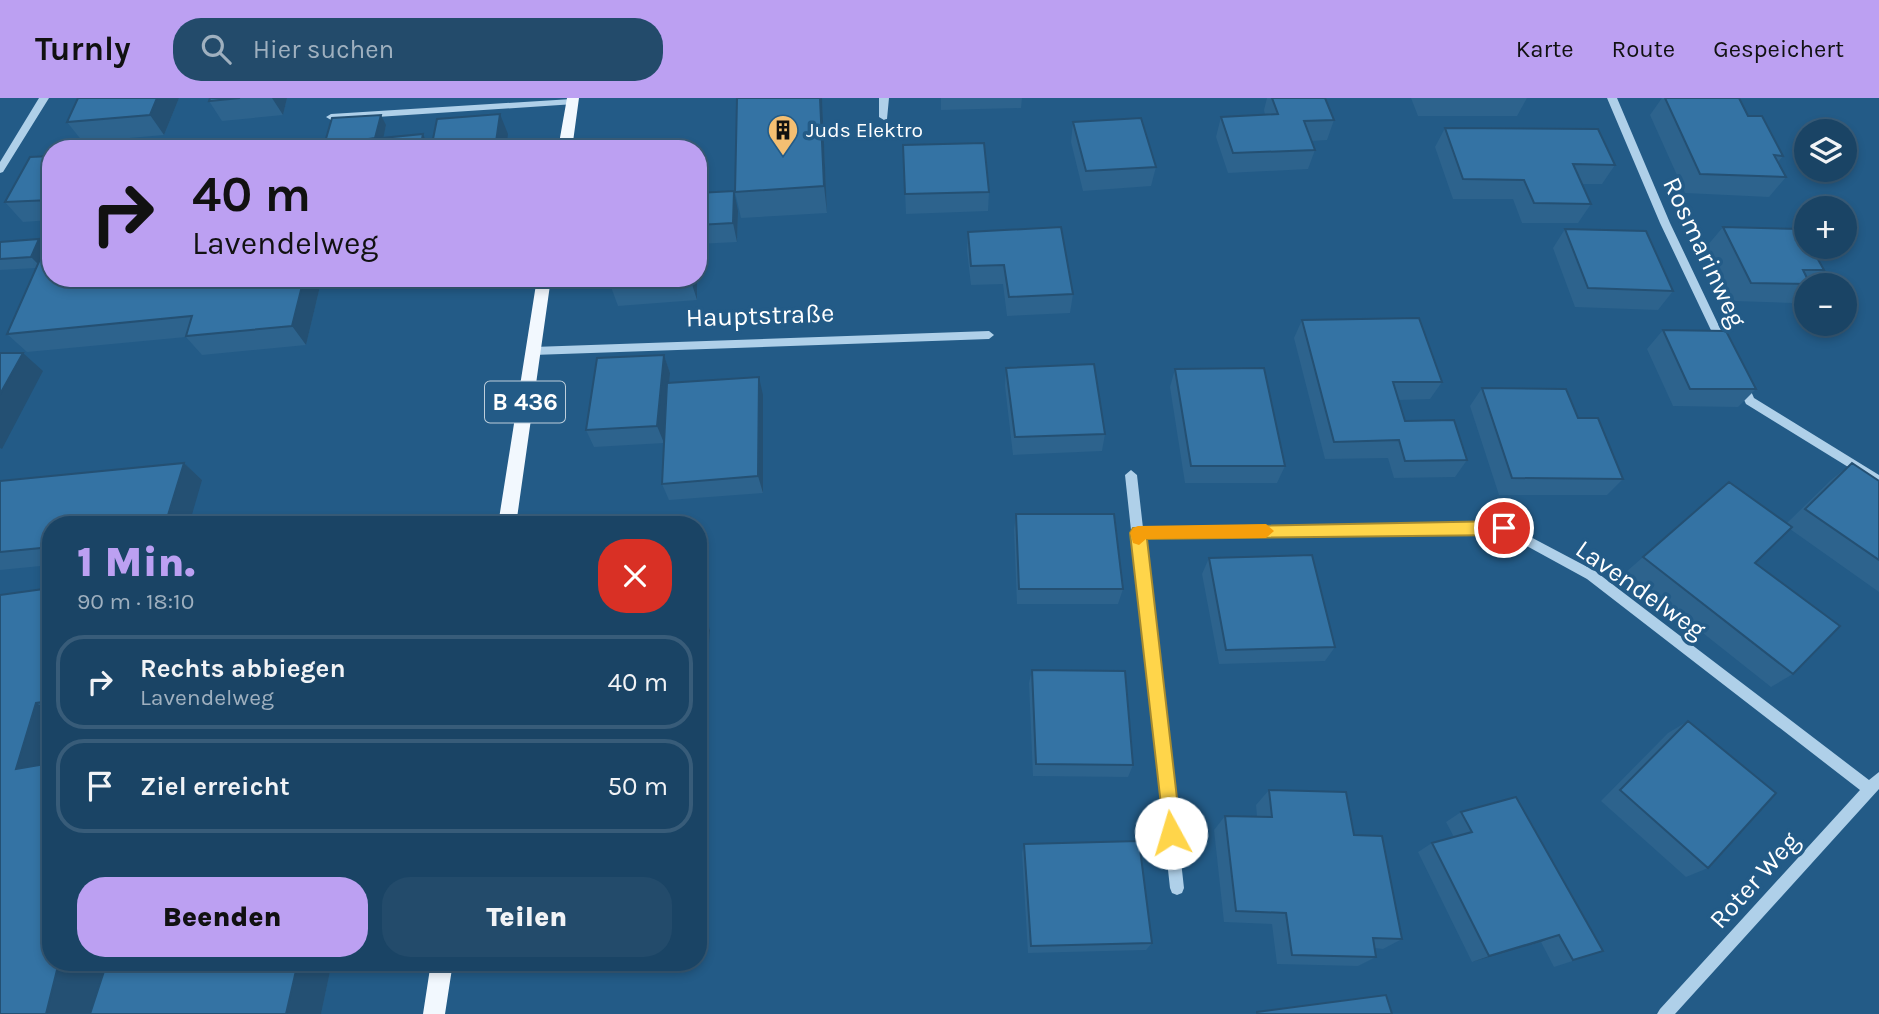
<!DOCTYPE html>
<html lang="de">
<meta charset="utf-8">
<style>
:root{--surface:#1a4465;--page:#234b6b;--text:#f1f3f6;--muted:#9fb0bf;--line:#385c79;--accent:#bca0f2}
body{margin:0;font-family:Karla,sans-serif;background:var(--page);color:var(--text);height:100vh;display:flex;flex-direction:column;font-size:26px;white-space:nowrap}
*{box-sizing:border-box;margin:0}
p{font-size:23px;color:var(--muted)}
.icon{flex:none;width:38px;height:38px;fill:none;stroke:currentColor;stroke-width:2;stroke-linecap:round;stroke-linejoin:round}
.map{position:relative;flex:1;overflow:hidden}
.sheet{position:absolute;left:42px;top:418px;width:665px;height:455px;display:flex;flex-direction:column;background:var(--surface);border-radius:28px;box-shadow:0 4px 10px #0003,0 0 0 2px var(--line)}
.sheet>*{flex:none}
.banner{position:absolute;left:42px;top:42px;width:665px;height:147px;border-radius:28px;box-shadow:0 4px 10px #0003,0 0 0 2px var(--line);background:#bca0f2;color:#111;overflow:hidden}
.tools{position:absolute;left:1794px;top:21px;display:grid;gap:14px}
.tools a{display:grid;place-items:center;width:63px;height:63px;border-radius:50%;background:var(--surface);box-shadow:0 4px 10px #0003,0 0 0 2px var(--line);font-size:35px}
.pin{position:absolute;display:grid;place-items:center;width:60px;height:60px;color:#fff;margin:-30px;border:4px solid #fff;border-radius:50%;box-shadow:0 2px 7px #0007}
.me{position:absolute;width:77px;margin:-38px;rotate:354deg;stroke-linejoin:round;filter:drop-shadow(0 0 5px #0008)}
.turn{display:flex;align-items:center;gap:24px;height:147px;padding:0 35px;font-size:32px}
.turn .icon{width:91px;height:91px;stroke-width:2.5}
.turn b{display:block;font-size:49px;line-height:60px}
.round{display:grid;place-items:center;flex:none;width:74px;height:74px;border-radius:28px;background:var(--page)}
.summary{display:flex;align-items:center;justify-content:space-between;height:119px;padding:0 35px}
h1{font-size:42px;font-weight:800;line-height:52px;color:var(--accent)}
.button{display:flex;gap:14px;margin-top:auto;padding:14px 35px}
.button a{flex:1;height:80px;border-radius:28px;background:var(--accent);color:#111;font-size:28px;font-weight:800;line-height:80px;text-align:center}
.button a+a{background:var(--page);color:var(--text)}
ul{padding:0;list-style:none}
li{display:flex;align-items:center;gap:21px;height:94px;margin:0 14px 10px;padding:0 21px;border:4px solid var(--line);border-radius:28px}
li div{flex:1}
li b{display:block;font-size:26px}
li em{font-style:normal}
header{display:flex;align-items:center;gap:42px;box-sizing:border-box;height:98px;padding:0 35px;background:var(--accent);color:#111}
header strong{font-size:33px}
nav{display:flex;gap:38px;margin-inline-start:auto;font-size:24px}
.search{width:490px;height:63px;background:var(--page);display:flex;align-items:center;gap:18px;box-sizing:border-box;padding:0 24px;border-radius:28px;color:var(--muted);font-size:26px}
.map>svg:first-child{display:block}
</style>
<header>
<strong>Turnly</strong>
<div class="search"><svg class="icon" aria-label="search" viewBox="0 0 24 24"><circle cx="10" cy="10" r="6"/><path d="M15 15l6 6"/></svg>Hier suchen</div>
<nav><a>Karte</a><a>Route</a><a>Gespeichert</a></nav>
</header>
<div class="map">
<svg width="1879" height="916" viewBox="0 0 1879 916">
<rect width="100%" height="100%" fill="#235b87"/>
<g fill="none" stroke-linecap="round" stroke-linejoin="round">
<!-- minor -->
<path fill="#afd0e9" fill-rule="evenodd" d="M39 0H49L3 74 0 75V64Z
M879 0H889L887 21 884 22 879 19Z
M1607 0H1617L1670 125 1728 247 1727 250H1719L1718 247 1660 125Z
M572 1 575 2V6L331 22 326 19 331 16Z
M989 233 994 237 989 241 533 257 528 253 533 249Z
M1742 281 1746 282 1754 300 1879 377V388L1746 306 1736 285Z
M1131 372 1137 377 1143 430 1504 425 1595 473 1869 682 1879 674V691L1675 916H1657L1660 911 1860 692 1587 481 1503 435 1145 440 1184 790 1182 795 1177 797 1172 795 1170 790 1125 377Z"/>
<!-- major -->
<path fill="#f2f8fe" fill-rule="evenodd" d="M567 0H579L572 51H558Z
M537 180H551L516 427H498Z
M431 864H453L445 916H423Z"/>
</g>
<!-- wall -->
<path fill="#2d638d" d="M78 0H179L164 37 83 44 67 24Z
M210 0H287L283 17 222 23 209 3Z
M737 0H822L827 115 741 120 735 94Z
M941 0H1022L1021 10 941 12Z
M1267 0H1325L1334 22 1327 42 1312 43 1315 52 1308 71 1228 75 1216 39 1221 19 1265 17 1264 12Z
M1411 0H1527L1517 18H1418Z
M1662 0H1728L1748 18 1783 58 1778 64 1786 79 1769 99 1685 95 1650 17Z
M1073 24 1156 69 1151 88 1083 93 1071 44Z
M386 27 383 40 423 36 430 51H323Z
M1445 30 1615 67 1602 86H1582L1591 106 1578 125H1522L1513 101H1453L1435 49Z
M903 47 989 94 988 113 906 116Z
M51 58V122L23 124 5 104Z
M698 95 738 113 737 144 698 146Z
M1723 129 1824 172 1810 187H1806V191L1792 205 1734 203 1707 148Z
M1565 131 1673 193 1658 212 1575 209 1553 150Z
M968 134 1073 196 1070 215 1007 218 1003 186 971 187 967 153Z
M0 144 47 150 322 180 306 247 202 257 186 239 27 254 7 236 36 170 0 172Z
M611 180H697V202L618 208 611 189Z
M1302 222 1442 284 1430 301 1398 302 1405 323 1467 362 1455 379 1394 380 1388 360 1325 361 1294 240Z
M1663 232 1756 291 1738 309 1673 308 1647 251Z
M664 257 670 275 669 285 763 297V395L669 402 662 386 665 331 664 345 594 349 586 332Z
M1006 270 1105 336 1102 353 1013 357 1005 288Z
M1175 271 1285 368 1277 385H1185L1170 289Z
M1482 290 1623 381 1607 397H1499L1470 308Z
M184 365 202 382 51 427V467L0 472V383Z
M1852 365 1879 383V494L1790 431 1755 465 1793 576 1771 589 1626 474 1729 384 1786 426 1831 382Z
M1016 416 1123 491 1118 506H1017L1014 432Z
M1209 460 1335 549 1325 563 1219 566 1202 476Z
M51 490V864H105L100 885 332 864 321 916H0V497Z
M698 518H704L710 532 704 611H698Z
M1032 572 1133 667 1128 679 1033 678 1029 585Z
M1688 623 1708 770 1686 779 1601 703 1668 635Z
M1269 692 1354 737 1402 841 1383 851 1374 850 1376 859 1358 868 1277 866 1272 826 1224 824 1214 732 1225 718H1257L1256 707Z
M1461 714 1582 860 1554 869 1541 844 1472 864 1418 754 1432 745 1454 739 1446 724Z
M1024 746 1152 845 1146 852 1028 855 1022 755Z"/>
<!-- shaded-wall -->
<path fill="#245073" d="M157 0H179L164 37 150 17Z
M272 0H287L283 17Z
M820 0H822L827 115 824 88Z
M500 16 508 36 506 51H495Z
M381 17 386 27 381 51 373 47Z
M423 36 430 51H420Z
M734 93 738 113 737 144 733 125Z
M39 141 49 152 41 169 31 159Z
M304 180H322L306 247 292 228Z
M691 180H697V202L691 183Z
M23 255 43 273 2 351 0 350V296Z
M664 257 670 275 664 345 657 328Z
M759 279 763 297V395L758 378Z
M184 365 202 382 189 427H165Z
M704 518 710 532 704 611 698 598Z
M36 605 51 613V686L16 671Z
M1559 837 1541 844 1472 864 1489 858Z
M59 864H105L93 916H46Z
M298 864H332L321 916H286Z"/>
<!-- building -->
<path fill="#3473a4" stroke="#245073" stroke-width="2" d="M78 0H157L150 17 67 24Z
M210 0H240L209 3Z
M737 0H820L824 88 735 94Z
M1272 0H1325L1334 22 1304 23 1315 52 1233 55 1221 19 1278 16Z
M1665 0H1739L1748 18H1762L1783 58 1774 57 1786 79 1700 76Z
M500 16 495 51H431L437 21Z
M381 17 375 40 362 42 360 48 323 51 332 20Z
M1141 20 1156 69 1086 73 1073 24Z
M1445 30 1598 31 1615 67 1573 66 1591 106 1534 105 1524 82 1463 81Z
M423 36 420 51H360L362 42Z
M984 45 989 94 905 96 903 47Z
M51 58V102L5 104 30 59Z
M734 93 733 125 698 127V95Z
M1061 129 1073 196 1009 199 1004 167 971 168 968 134Z
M1723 129 1801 131 1806 140V149H1811L1824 172H1803L1810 186 1751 185Z
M1565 131 1646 133 1673 193 1588 190Z
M39 141 31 159 0 161V144Z
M45 150H51V180H304L292 228 186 238 192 218 7 236Z
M611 180H691V183L611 189Z
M1419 220 1442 284H1393L1405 323 1454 322 1467 362 1405 363 1399 342 1334 344 1302 222Z
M1663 232 1726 233 1756 291H1690Z
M0 255H23L0 296Z
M664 257 657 328 586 332 597 260Z
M1094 266 1105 336 1015 339 1006 270Z
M1264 270 1285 368H1191L1175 271Z
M759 279 758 378 662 386 667 285Z
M1482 290 1566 291 1578 320H1598L1623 381 1512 380Z
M184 365 165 427H51V449L0 454V383Z
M1852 365 1879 383V462L1805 411Z
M1729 384 1792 429 1755 465 1840 528 1793 576 1643 459Z
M1016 416H1114L1123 491H1019Z
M690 419 689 427H569V424Z
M1312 457 1335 549 1226 552 1209 460Z
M51 490V603L36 605 16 671 51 665V864H59L46 916H0V497Z
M698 518H704L698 592Z
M1032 572 1125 573 1133 667 1036 666Z
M1688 623 1776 695 1708 770 1620 692Z
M1269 692 1346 694 1354 737 1382 738 1402 841 1373 840 1376 859 1292 857 1286 815 1236 813 1225 718 1272 719Z
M1516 699 1603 853 1573 862 1559 837 1489 858 1432 745 1472 734 1461 714Z
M1139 743 1152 845 1031 848 1024 746Z
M107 864H298L286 916H90Z
M1386 897 1392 916H1257V914Z"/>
<!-- route -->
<path fill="#ffd54a" stroke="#a68a30" stroke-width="2" d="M1504 423 1511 430 1504 437 1147 441 1181 735 1178 742 1171 744 1165 742 1130 435 1133 430Z"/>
<!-- slow -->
<path fill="#f59e0b" d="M1266 426 1274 433 1266 440 1146 441 1139 447 1133 445 1130 435 1133 430 1138 428Z"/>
<!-- icons -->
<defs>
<g id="building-pin" transform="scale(1.575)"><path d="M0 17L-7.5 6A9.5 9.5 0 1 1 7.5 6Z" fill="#f4bf72" stroke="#235b87"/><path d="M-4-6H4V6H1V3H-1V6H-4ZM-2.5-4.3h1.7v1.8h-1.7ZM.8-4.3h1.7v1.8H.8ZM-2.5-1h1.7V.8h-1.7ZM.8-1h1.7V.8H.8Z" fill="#111"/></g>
</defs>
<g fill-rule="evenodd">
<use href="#building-pin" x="783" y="32"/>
</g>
<g text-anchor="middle" stroke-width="7" stroke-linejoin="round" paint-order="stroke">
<!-- far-poi labels -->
<g font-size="21" fill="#fff" stroke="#235b87" text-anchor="start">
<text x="806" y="39">Juds Elektro</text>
</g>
<!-- shield labels -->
<rect fill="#235b87" stroke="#bdcedb" stroke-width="2" x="485" y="283.5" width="80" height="41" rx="5"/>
<g font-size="24" font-weight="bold" fill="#fff">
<text x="525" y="312">B 436</text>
</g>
<!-- street labels -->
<g font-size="26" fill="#fff" stroke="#235b87">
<text transform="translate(1705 154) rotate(65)" y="9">Rosmarinweg</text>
<text transform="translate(760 217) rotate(-2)" y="9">Hauptstraße</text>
<text transform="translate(1641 491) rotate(35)" y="9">Lavendelweg</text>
<text transform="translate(1754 782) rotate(-48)" y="9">Roter Weg</text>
</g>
</g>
</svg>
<div class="tools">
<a><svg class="icon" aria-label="layers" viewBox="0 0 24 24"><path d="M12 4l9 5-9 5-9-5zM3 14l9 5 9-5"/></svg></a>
<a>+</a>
<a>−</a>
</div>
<div class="pin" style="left:1504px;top:430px;background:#d93025"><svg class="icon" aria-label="arrive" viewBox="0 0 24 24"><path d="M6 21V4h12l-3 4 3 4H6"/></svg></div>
<svg class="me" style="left:1171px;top:735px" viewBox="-20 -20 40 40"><circle r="19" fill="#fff"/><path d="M0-13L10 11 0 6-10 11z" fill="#ffd54a"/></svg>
<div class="banner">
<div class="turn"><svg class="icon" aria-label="right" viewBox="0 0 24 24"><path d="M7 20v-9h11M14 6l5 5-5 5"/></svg><div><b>40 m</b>Lavendelweg</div></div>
</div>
<section class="sheet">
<div class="summary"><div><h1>1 Min.</h1><p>90 m · 18:10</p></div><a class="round" style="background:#d93025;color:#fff"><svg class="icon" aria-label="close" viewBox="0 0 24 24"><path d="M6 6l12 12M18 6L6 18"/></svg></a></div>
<ul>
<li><svg class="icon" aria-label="right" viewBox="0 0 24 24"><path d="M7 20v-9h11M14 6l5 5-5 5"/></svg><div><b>Rechts abbiegen</b><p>Lavendelweg</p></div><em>40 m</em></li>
<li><svg class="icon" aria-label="arrive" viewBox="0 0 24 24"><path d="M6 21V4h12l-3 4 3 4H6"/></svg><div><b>Ziel erreicht</b></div><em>50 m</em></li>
</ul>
<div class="button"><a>Beenden</a><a>Teilen</a></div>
</section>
</div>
